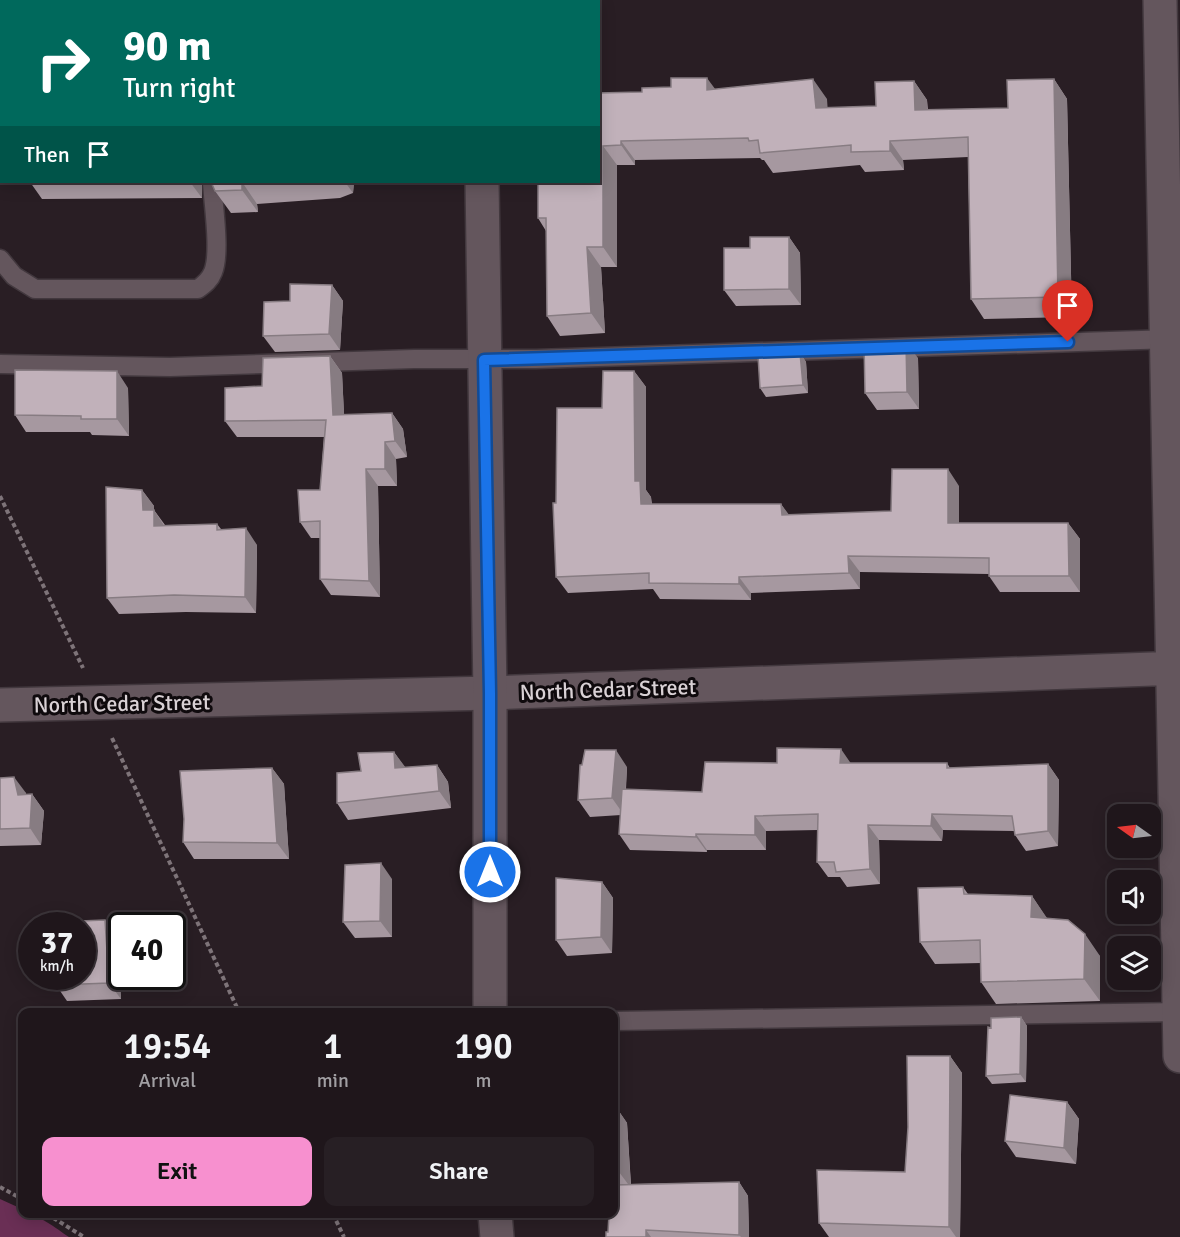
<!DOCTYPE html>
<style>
:root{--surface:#1f161b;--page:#271f24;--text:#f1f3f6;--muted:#a19fa3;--line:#3c353a;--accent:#f790cf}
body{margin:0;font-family:Signika,sans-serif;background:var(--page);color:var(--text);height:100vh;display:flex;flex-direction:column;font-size:22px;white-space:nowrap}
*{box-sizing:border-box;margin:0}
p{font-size:20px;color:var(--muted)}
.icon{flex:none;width:33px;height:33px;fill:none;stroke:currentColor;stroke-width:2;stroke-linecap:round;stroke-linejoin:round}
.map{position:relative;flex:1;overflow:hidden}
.side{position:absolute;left:18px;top:1008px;width:600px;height:210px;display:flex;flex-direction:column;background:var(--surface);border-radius:12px;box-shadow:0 3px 15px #0003,0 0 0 2px var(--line)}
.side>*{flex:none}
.guide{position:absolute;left:0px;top:0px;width:600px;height:183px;box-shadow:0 3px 15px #0003,0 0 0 2px var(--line);background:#00695c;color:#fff;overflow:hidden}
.needle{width:39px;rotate:284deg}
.fabs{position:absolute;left:1107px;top:804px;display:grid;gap:12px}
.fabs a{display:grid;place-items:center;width:54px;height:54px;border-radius:12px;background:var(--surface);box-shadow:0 3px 15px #0003,0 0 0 2px var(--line);font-size:30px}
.speed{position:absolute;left:18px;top:912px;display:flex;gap:12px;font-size:30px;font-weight:700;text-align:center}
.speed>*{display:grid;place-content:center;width:78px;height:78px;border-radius:50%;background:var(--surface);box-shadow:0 3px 15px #0003,0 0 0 2px var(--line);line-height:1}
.speed small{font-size:15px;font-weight:400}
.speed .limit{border:3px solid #111;border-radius:9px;background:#fff;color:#111}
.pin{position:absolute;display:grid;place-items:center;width:51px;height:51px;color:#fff;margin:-62px -26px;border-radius:50% 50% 50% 0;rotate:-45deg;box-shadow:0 0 6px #0007}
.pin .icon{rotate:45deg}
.me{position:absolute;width:66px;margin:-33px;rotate:0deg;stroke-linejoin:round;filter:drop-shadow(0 0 4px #0008)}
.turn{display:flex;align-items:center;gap:21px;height:126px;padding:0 24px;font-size:27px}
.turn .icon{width:78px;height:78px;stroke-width:2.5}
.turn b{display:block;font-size:42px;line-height:51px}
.then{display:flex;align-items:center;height:57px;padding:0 24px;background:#0003;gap:12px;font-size:22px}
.eta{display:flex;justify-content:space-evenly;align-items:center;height:102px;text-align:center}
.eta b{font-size:36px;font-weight:600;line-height:42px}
.primary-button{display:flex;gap:12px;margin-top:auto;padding:12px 24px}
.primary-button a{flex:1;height:69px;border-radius:12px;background:var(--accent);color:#111;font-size:24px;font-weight:600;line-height:69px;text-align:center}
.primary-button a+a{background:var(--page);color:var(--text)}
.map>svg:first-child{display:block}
</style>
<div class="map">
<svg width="1180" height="1237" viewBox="0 0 1180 1237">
<rect width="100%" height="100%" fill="#291e24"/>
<!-- water -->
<path fill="#6a2f55" d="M0 1199 22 1209V1214C40 1214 55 1228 69 1237H0Z"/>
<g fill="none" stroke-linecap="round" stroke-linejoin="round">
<!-- service casing -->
<g stroke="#42383e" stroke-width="21">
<path id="service" d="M0 259 14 276 35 289H198C205 284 210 280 213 272 221 253 213 203 212 182
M0 364 170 367 414 359H536L1172 339
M614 1021 1180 1012"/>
</g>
<!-- minor casing -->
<g stroke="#42383e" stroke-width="36">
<path id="minor" d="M1160 0 1180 1056
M425 2 462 0
M0 18H2
M0 705 490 693 1180 668"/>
</g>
<!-- tertiary casing -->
<g stroke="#42383e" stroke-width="36">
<path id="tertiary" d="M479 0V2
M482 182 490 693V1012
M495 1214 497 1237"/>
</g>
<!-- path -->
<path stroke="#7e7479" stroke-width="4" stroke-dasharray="4.5 3" stroke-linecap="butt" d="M0 496 83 668
M112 738 239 1012
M0 1187 22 1199
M47 1214 84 1237
M333 1214 344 1237"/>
<!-- service -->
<use href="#service" stroke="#64565d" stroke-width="18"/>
<!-- minor -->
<use href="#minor" stroke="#64565d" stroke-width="33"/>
<!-- tertiary -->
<use href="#tertiary" stroke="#64565d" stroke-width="33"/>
</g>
<!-- wall -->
<path fill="#a698a0" d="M1054 79 1067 99 1072 317 984 319 971 299 968 157 903 160 904 170 865 172 860 165 773 173 764 160H762L760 158 635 160V165H617V267H601L605 333 560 336 547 316 546 231 538 218 598 182V93L642 92 671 87 715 89 827 99V108L876 106 914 81 927 100 928 110 1008 108Z
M30 182H202V198L42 199Z
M211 182H354L353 193 340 198 257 204 258 212 231 213 215 191Z
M789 237 800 253 801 305 736 306 724 290 750 248Z
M332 285 343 301 340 350 275 352 263 336 290 301Z
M800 353 806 362 808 393 766 397 760 388Z
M330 356 342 373 344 415 392 413 403 429 407 457 396 459 397 486H378L380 597 331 595 320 579V538H311L300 522 320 490 324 437H237L225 421 262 386Z
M918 358 919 409 877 410 865 393Z
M634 371 646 387V490L651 497 652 504H781L788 515 891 511 959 486V523H1068L1080 539V592H1000L989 576V574L860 572V589L751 593V600L660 599 653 589 568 593 556 577V503L602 408Z
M128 388 129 436 92 435 90 432H26L15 415Z
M142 490 154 506V510L165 525 217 524 221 529 257 545 256 613 186 612 119 614 107 598Z
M394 752 405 768 437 765 448 782 451 808 348 820 337 803 361 771Z
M777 763H947L950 768 1048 764 1059 780 1058 846 1026 851 1015 835 1014 831 943 830 942 841 879 840 880 884 847 887 840 877H828L817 862 818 830 766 831V850H707V852L630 850 619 834 621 815 590 817 578 800 627 767 626 789 702 792Z
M272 768 284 784 289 859H194L183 842Z
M0 778 26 793V795L32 794 44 811 41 845 0 846Z
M392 879V937L355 938 343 922Z
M602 882 613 898 612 953 567 956 556 940Z
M963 887 968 894 1032 896 1047 919 1100 956V1001L996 1004 981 982V963L935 964 920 942Z
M105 920 117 937 121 999 67 1001 56 985Z
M1021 1017 1027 1026 1026 1082 992 1084 986 1076 991 1028Z
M950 1056 962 1073 960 1237H829L819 1223 905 1172Z
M1067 1102 1079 1119 1076 1164 1016 1157 1005 1141Z
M614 1107H616L627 1123 631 1184 739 1182 748 1196 749 1237H606L608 1232 614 1214Z"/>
<!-- shaded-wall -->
<path fill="#877c82" d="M707 78 721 97 707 90Z
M813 79 827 99 829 128 816 108Z
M1054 79 1067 99 1072 317 1058 297Z
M914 81 927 100 928 129 915 110Z
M621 141 635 160V165L621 145Z
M890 141 903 160 904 170 890 151Z
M603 146 617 165V267L603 247Z
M190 182H202V198Z
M242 182 257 204 258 212 242 190Z
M345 182H354L353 193Z
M789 237 800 253 801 305 789 289Z
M587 247 601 267 605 333 591 313Z
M332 285 343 301 340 350 329 334Z
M906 342 918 358 919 409 907 392Z
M800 353 806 362 808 393 803 385Z
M330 356 342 373 345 432 333 415Z
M117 371 128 388 129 436 117 419Z
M634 371 646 387V490L651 497 652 520 641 504 635 481Z
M392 413 403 429 407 457 395 441Z
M385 442 396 459 397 486 385 469Z
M366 469 378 486 380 597 369 581Z
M948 469 959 486V540L948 523Z
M142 490 154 506V510L165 527V542L143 510Z
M781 504 793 520 782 515Z
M1068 523 1080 539V592L1069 576Z
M246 528 257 545 256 613 245 597Z
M848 556 860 572V589L849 573Z
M739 577 751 593V600L739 584Z
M841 749 852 765 840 763Z
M616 750 627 767 624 815 612 798Z
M394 752 406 768H395Z
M1048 764 1059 780 1058 846 1048 831Z
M437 765 448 782 451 808 439 791Z
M272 768 284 784 289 859 277 843Z
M14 777 26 793 29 812 18 795Z
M32 794 44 811 41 845 30 828Z
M932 814 943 830 942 841 931 826Z
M755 816 766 831V850L755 835Z
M868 825 879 840 880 884 870 869Z
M696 834 707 850V852L696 837Z
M381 863 392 879V937L380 921Z
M602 882 613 898 612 953 601 937Z
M1032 896 1047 918 1046 939 1031 917Z
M105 920 117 937 121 999 109 983Z
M1085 934 1100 956V1001L1084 979Z
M1021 1017 1027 1026 1026 1082 1020 1074Z
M950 1056 962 1073 960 1237H956L949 1227Z
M1067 1102 1079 1119 1076 1164 1064 1148Z
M616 1107 627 1123 631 1188 619 1172Z
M739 1182 748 1196 749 1237H741L739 1235Z
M646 1230 651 1237H646Z"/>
<!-- building -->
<path fill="#c1b1ba" stroke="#877c82" stroke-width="1.5" d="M671 78H707V90L813 79 816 108 876 106 875 82 914 81 915 110 1008 108 1007 80 1054 79 1058 297 971 299 968 137 890 141V151L851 152V145L760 153 758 140 749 141 748 138 621 141V145L603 146V247H587L591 313 547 316 546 218H538V182H598V93L642 92V88L671 87Z
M211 182H242V190L215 191Z
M750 237H789V289L724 290V248H750Z
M290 284 332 285 329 334 263 336 264 302 290 301Z
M906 342 907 392 865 393 864 343Z
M800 353 803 385 760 388 758 356Z
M330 356 333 415 392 413 395 441 385 442V469H366L369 581 320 579V521L300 522 298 490H320L326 420 225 421V388L262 386 263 358Z
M15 370 117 371V419H81V416L15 415Z
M603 371H634L635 481H640L641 504H781L782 515 891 511 892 469H948V523H1068L1069 576H989V558L848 556 849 573 739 577V584L649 583V573L556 577 553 503H556L557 408H602Z
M106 487 142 490 143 510H154V526L217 524V530L246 528 245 597 174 595 107 598Z
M777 748 841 749 840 763H947V768L1048 764V831L1015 835 1012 816 932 814 931 826 868 825 870 869 836 872 834 862H817L818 814 755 816V835L696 834V837L619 834 622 789 702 792 705 762 777 763Z
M585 750H616L612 798 578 800 580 765H582Z
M394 752 395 768 437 765 439 791 337 803V773L361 771 358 753Z
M272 768 277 843 183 842 184 819 180 771Z
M14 777 18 795 32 794 30 828 0 829V778Z
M381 863 380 921 343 922 345 865Z
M556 878 602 882 601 937 556 940Z
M963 887 964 894 1032 896 1031 917 1068 920 1085 934 1084 979 981 982 980 940 920 942 918 888Z
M105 920 109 983 56 985V976H82V926H55V922Z
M1021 1017 1020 1074 986 1076 988 1027 991 1028V1018Z
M907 1056H950L949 1227 819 1223 817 1170 905 1172 908 1127Z
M1010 1095 1067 1102 1064 1148 1005 1141Z
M614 1107H616L619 1172H614Z
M739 1182V1235L646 1230V1237H606V1232H608L609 1214H614V1185Z"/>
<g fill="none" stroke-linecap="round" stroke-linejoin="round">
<!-- route casing -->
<g stroke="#114b97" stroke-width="15">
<path id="route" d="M490 872V693L484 360 1068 342"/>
</g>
<!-- route -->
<use href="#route" stroke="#1a73e8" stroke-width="10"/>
</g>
<g text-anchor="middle" stroke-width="6" stroke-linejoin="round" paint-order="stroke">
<!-- street labels -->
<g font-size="22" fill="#d9d1d5" stroke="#0f0a0d">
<text transform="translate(608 689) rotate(-2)" y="8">North Cedar Street</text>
<text transform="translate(122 703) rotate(-1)" y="8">North Cedar Street</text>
</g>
</g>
</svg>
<div class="fabs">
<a><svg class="needle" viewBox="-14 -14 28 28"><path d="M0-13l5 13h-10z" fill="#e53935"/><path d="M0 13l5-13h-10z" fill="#a19fa3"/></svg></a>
<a><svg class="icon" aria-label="sound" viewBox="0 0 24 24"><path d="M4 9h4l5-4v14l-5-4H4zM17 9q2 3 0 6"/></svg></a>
<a><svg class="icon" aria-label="layers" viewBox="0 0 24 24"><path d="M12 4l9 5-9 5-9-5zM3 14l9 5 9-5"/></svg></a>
</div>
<div class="speed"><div>37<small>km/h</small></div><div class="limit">40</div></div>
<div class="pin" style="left:1068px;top:342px;background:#d93025"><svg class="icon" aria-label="arrive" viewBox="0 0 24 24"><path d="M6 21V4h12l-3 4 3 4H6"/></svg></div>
<svg class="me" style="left:490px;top:872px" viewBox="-20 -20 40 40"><circle r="17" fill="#1a73e8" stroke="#fff" stroke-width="3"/><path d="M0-11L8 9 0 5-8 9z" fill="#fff"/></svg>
<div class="guide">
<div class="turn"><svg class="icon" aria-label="right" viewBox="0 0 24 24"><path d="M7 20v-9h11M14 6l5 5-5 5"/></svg><div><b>90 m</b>Turn right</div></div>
<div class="then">Then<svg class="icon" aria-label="arrive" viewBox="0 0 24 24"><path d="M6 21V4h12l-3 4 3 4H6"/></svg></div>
</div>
<section class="side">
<div class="eta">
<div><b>19:54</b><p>Arrival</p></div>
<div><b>1</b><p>min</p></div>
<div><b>190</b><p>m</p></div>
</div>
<div class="primary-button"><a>Exit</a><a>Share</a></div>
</section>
</div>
